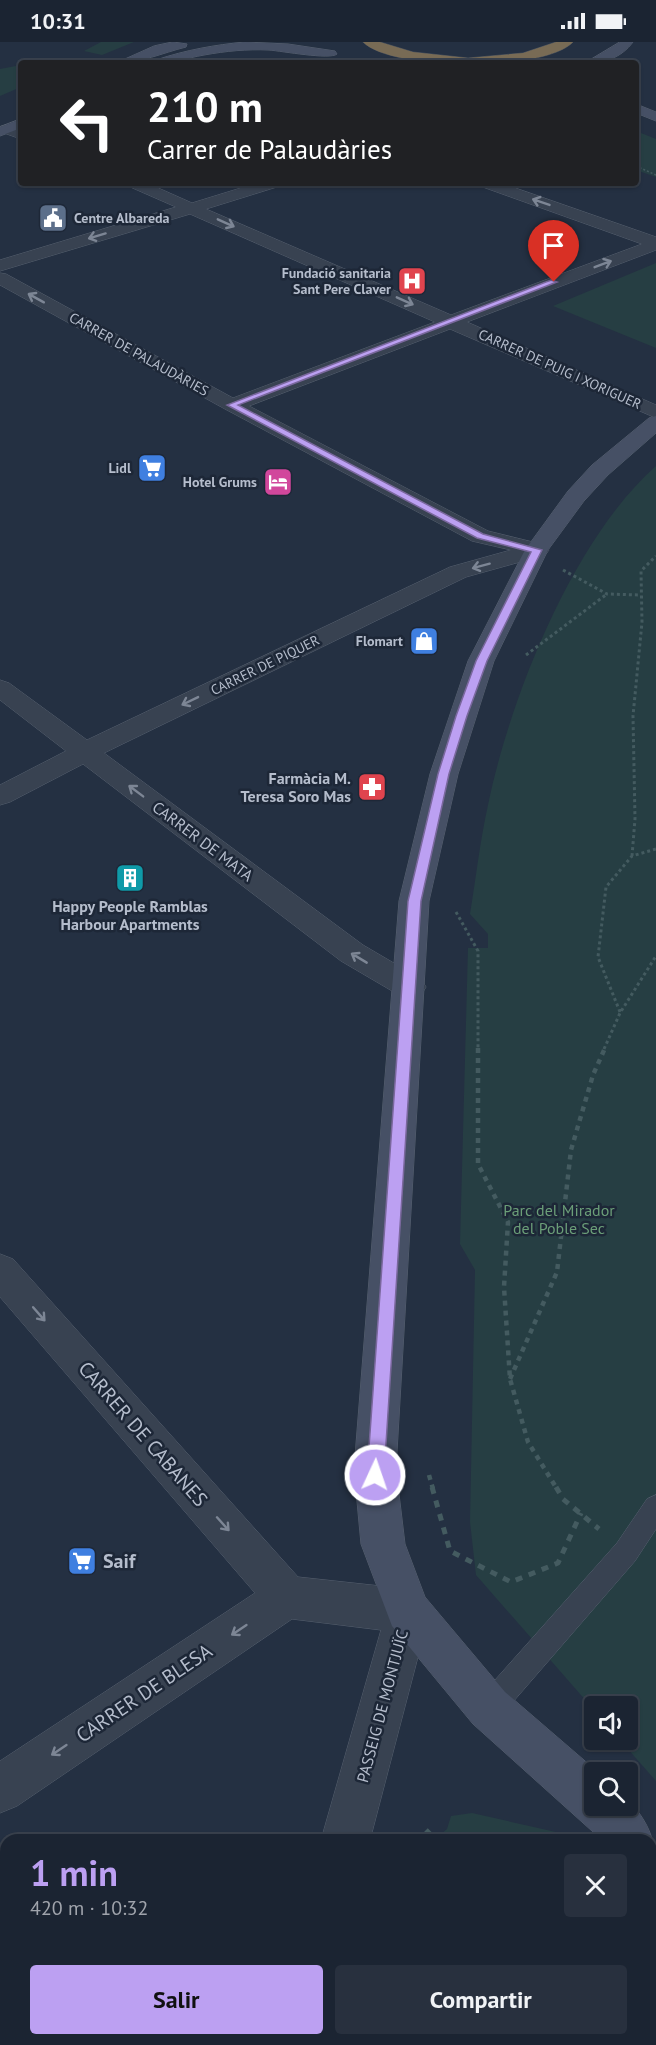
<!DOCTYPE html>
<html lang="es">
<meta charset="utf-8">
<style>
:root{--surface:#1b2432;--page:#28303e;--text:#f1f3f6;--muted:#a0a4ac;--line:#39414d;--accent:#bca0f2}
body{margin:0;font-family:"PT Sans",sans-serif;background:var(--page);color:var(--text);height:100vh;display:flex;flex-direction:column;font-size:22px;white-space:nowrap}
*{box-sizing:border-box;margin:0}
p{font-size:20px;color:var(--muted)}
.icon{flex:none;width:33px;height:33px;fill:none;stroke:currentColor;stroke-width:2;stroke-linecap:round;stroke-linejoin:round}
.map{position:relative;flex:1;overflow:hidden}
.panel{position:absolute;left:0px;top:1792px;width:657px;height:212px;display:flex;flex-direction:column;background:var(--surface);border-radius:18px 18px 0 0;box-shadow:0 2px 4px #0004,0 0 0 2px var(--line)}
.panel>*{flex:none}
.banner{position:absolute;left:18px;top:18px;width:621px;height:126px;border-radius:6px;box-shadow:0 2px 4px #0004,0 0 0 2px var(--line);background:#202124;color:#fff;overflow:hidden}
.controls{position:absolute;left:584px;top:1654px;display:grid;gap:12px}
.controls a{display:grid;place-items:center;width:54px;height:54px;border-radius:6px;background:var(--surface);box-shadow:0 2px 4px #0004,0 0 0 2px var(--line);font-size:30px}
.pin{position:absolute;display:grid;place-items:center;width:51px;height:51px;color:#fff;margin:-62px -26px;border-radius:50% 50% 50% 0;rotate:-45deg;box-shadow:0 0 6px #0007}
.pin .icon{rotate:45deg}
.me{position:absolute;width:66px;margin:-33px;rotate:3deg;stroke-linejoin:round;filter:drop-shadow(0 0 4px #0008)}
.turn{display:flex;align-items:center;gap:21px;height:126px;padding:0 30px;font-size:27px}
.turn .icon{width:78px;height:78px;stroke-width:2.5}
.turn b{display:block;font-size:42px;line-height:51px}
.round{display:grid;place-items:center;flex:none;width:63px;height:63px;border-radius:6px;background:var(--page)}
.overview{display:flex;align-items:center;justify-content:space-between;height:102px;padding:0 30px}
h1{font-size:36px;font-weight:700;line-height:45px;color:var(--accent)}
.action{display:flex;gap:12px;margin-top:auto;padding:12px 30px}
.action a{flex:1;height:69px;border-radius:6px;background:var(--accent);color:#111;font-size:24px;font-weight:700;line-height:69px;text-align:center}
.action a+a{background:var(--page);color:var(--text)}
.status{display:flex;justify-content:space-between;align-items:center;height:42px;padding:0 30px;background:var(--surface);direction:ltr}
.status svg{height:16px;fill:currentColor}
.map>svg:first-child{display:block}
</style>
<div class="status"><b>10:31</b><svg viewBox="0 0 49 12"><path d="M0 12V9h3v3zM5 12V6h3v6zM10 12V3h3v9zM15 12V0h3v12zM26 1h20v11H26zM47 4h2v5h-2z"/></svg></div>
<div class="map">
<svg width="656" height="2003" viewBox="0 0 656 2003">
<rect width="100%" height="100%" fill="#243042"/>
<!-- green -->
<path fill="#263e43" d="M101 0H134L102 13 84 9Z
M21 23V45L0 54V27Z
M636 89 656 97V135L636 128Z
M656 221V306L553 264Z
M656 424V1739L620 1698H627V1665H594V1668L476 1533 470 1480 475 1228 460 1202 468 906H488V892L470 872C476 836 480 799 488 763 510 656 573 497 656 424Z
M472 1771 569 1793 573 1798H434L447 1787 451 1774Z
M651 1914 656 1921V2003H385L386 1998H651Z"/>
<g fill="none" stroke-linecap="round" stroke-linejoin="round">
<!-- lane casing -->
<g stroke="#56606f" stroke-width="1">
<path id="lane" d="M656 1453V1487L635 1519 499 1676 489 1680 479 1676 475 1666 479 1656 617 1501 647 1457Z"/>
</g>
<!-- street casing -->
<g stroke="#56606f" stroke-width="1">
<path id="street" d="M6 83 21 88V97L1 90 0 85Z
M126 141H147L192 161 257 141H282L280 144 206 167 451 273 642 202 480 144 478 141H501L656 195V208L467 280 656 363V376L450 287 249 364 488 489 545 503 549 508 545 513 466 535 104 711 363 903 421 937 426 945 421 953 410 956 399 953 341 919 83 722 10 760 0 763V743L66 709 0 658V638L9 641 87 698 450 525 511 508 472 499 225 367 0 243V231L6 232 233 356 435 280 190 172 0 229V218L176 165 128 144Z
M0 1212 13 1217 298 1535 408 1547 424 1554 430 1569 370 1798H321L381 1588 292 1577 17 1764 0 1771V1719L255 1551 0 1255Z
M270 1998H324L323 2003H269Z"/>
</g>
<!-- secondary casing -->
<g stroke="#56606f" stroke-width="1">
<path id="secondary" d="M173 0 187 2 186 5C162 11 141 21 116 21L154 4Z
M245 0 288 2 335 9 337 12C330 18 282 9 269 8 247 7 226 9 204 13 187 16 172 21 154 21L156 18C186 8 214 3 245 0Z
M620 0H633C621 16 605 21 585 21Z
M636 62 656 70V79L636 71Z
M21 77V86L0 94V85Z
M656 374V391L608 433 584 459 548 508 494 619 458 732 429 859 396 1427 405 1502 425 1555 505 1650 599 1731H594V1764H627V1756C656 1789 656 1804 656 1851L651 1849V1798H602L473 1682 392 1584 361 1502 354 1427 399 859 430 732 468 619 525 508 568 449 592 423 649 376Z"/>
</g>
<!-- highway casing -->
<g stroke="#434d5c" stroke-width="1">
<path id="highway" d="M363 0H380L413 10 468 16 523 11 556 0H573C545 30 391 29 363 0Z"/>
</g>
<!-- path-far3 -->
<path stroke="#445b60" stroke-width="1.5" stroke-dasharray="2 2" stroke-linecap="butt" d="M636 124 656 133"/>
<!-- path-far2 -->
<path stroke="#445b60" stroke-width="3" stroke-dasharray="3 3" stroke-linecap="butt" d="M563 528 607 552 640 553
M526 613 607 552
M632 814 635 777 633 674 642 580 641 529 656 514
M456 870 478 909V1007
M620 970 598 915 606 845 632 814 656 807
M604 1007 620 971 656 914"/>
<!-- path-far1 -->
<path stroke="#445b60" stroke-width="4.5" stroke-dasharray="5 5" stroke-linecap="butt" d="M478 1006V1122L508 1180 504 1245 510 1337 528 1400 557 1447
M510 1337 557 1230 571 1108 593 1033 605 1006
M429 1433 433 1447"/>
<!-- path -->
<path stroke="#445b60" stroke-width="5" stroke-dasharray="7 7" stroke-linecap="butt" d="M432 1445 450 1509 511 1540 558 1521 581 1471
M556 1445 563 1457 599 1487
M426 1788 436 1798
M549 1998 550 2003"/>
<!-- lane -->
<use href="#lane" fill="#384251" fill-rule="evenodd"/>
<!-- street -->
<use href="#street" fill="#384251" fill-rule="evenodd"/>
<!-- secondary -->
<use href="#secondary" fill="#465065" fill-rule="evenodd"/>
<!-- highway -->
<use href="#highway" fill="#786b55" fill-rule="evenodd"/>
</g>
<!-- one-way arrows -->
<defs><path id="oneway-shaft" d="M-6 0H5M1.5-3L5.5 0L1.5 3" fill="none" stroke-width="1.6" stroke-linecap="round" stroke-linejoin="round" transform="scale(1.5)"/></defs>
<g stroke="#7d8695">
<use href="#oneway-shaft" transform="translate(541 160) rotate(-161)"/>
<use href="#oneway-shaft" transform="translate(226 181) rotate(24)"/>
<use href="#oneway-shaft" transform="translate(97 194) rotate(163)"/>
<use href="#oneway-shaft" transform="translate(603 222) rotate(-21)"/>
<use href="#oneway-shaft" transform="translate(36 256) rotate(-151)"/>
<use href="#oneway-shaft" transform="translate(405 259) rotate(24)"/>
<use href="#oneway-shaft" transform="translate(481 524) rotate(165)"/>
<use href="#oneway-shaft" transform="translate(190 659) rotate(154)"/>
<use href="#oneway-shaft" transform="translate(136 749) rotate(-143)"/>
<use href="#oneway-shaft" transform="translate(359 916) rotate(-149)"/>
<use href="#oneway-shaft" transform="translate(39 1272) rotate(49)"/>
<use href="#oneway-shaft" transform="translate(223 1482) rotate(48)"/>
<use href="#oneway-shaft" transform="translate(239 1588) rotate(146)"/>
<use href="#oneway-shaft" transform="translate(59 1708) rotate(146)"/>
</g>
<!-- route -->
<path fill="#bca0f2" stroke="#7a689d" stroke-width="1.5" d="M551 238 557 240 238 363 483 492 542 508 487 619 467 674 449 732 421 859 384 1433 382 1439 375 1441 369 1439 367 1433 408 859 438 732 456 674 476 619 531 510 477 496 227 363Z"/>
<!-- icons -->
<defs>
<g id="civic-square" transform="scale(1.5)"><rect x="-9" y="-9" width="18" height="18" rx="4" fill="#5c6f8a" stroke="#1d2737"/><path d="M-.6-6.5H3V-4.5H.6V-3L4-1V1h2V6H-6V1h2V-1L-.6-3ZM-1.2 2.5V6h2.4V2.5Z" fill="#fff"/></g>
<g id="hospital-square" transform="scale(1.5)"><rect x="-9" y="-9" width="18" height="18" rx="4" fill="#e0444e" stroke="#1d2737"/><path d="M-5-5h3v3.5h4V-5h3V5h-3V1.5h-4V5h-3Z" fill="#fff"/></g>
<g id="supermarket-square" transform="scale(1.5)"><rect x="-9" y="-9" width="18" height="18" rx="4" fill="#3f7fe0" stroke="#1d2737"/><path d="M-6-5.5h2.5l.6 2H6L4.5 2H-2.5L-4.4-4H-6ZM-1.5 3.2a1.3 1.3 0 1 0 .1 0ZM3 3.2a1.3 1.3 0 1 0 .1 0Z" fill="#fff"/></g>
<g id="hotel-square" transform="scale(1.5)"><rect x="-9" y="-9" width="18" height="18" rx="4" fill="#d1479c" stroke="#1d2737"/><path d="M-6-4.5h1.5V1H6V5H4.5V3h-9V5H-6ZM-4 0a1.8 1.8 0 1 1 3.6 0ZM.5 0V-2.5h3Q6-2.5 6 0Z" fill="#fff"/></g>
<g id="shop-square" transform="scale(1.5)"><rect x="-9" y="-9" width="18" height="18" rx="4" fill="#3f7fe0" stroke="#1d2737"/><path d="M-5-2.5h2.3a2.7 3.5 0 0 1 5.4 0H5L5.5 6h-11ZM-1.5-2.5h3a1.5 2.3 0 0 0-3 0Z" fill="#fff"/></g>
<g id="pharmacy-square" transform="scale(1.5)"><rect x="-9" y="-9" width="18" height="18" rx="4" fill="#e0444e" stroke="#1d2737"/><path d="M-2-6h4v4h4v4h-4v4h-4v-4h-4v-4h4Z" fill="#fff"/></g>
<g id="building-square" transform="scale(1.5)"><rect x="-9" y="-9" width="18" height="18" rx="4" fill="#0f9aa8" stroke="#1d2737"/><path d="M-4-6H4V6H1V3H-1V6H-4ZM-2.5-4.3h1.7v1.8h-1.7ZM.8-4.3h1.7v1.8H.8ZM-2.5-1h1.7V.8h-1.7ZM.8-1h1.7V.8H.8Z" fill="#fff"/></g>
</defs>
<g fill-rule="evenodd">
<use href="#civic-square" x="53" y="176"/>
<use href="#hospital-square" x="412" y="239"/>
<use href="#supermarket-square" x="152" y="426"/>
<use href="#hotel-square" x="278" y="440"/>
<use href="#shop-square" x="424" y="599"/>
<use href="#pharmacy-square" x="372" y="745"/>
<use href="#building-square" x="130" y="836"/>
<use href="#supermarket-square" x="82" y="1519"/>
</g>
<g text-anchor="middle" stroke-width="5" stroke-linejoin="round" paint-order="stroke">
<!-- far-poi labels -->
<g font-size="14" font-weight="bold" fill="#b5bdcc" stroke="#1d2737" text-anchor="end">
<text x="74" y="181" text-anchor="start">Centre Albareda</text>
<text x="391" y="236">Fundació sanitaria<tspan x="391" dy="16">Sant Pere Claver</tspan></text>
<text x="131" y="431">Lidl</text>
<text x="257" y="445">Hotel Grums</text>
<text x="403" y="604">Flomart</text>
</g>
<!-- far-street labels -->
<g font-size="14" fill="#b5bdcc" stroke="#1d2737">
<text transform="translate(139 312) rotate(29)" y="5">CARRER DE PALAUDÀRIES</text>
<text transform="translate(560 327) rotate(24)" y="5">CARRER DE PUIG I XORIGUER</text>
<text transform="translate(265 623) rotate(-26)" y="5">CARRER DE PIQUER</text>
</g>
<!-- poi labels -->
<g font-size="16" font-weight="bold" fill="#b5bdcc" stroke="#1d2737" text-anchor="end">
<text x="351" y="742">Farmàcia M.<tspan x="351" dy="18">Teresa Soro Mas</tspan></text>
<text x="130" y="870" text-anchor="middle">Happy People Ramblas<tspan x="130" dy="18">Harbour Apartments</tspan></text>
</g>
<!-- street labels -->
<g font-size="16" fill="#b5bdcc" stroke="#1d2737">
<text transform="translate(203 799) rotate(37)" y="6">CARRER DE MATA</text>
<text transform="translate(382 1664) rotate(-75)" y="6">PASSEIG DE MONTJUÏC</text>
</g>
<!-- park labels -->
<g font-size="16" fill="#6b9e78" stroke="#1d2737">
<text x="559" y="1174">Parc del Mirador<tspan x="559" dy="18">del Poble Sec</tspan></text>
</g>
<!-- near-street labels -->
<g font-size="20" fill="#b5bdcc" stroke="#1d2737">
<text transform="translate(143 1392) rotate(49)" y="7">CARRER DE CABANES</text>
<text transform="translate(144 1651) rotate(-34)" y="7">CARRER DE BLESA</text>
</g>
<!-- near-poi labels -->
<g font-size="20" font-weight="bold" fill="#b5bdcc" stroke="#1d2737" text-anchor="start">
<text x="103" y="1526">Saif</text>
</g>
</g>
</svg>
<div class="controls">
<a><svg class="icon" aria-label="sound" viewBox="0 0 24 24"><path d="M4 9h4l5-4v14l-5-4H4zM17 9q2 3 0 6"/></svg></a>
<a><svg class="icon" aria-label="search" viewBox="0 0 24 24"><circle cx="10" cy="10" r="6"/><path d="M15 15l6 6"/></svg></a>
</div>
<div class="pin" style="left:554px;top:240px;background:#d93025"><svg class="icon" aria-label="arrive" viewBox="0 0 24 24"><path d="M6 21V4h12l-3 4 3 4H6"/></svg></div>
<svg class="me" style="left:375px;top:1433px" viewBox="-20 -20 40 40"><circle r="17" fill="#bca0f2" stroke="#fff" stroke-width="3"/><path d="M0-11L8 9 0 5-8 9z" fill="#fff"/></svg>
<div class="banner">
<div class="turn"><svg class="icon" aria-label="left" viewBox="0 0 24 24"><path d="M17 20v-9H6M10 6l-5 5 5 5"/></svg><div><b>210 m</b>Carrer de Palaudàries</div></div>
</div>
<section class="panel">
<div class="overview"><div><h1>1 min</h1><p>420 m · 10:32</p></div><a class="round"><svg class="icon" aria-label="close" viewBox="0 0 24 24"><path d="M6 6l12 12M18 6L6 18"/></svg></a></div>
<div class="action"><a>Salir</a><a>Compartir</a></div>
</section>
</div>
